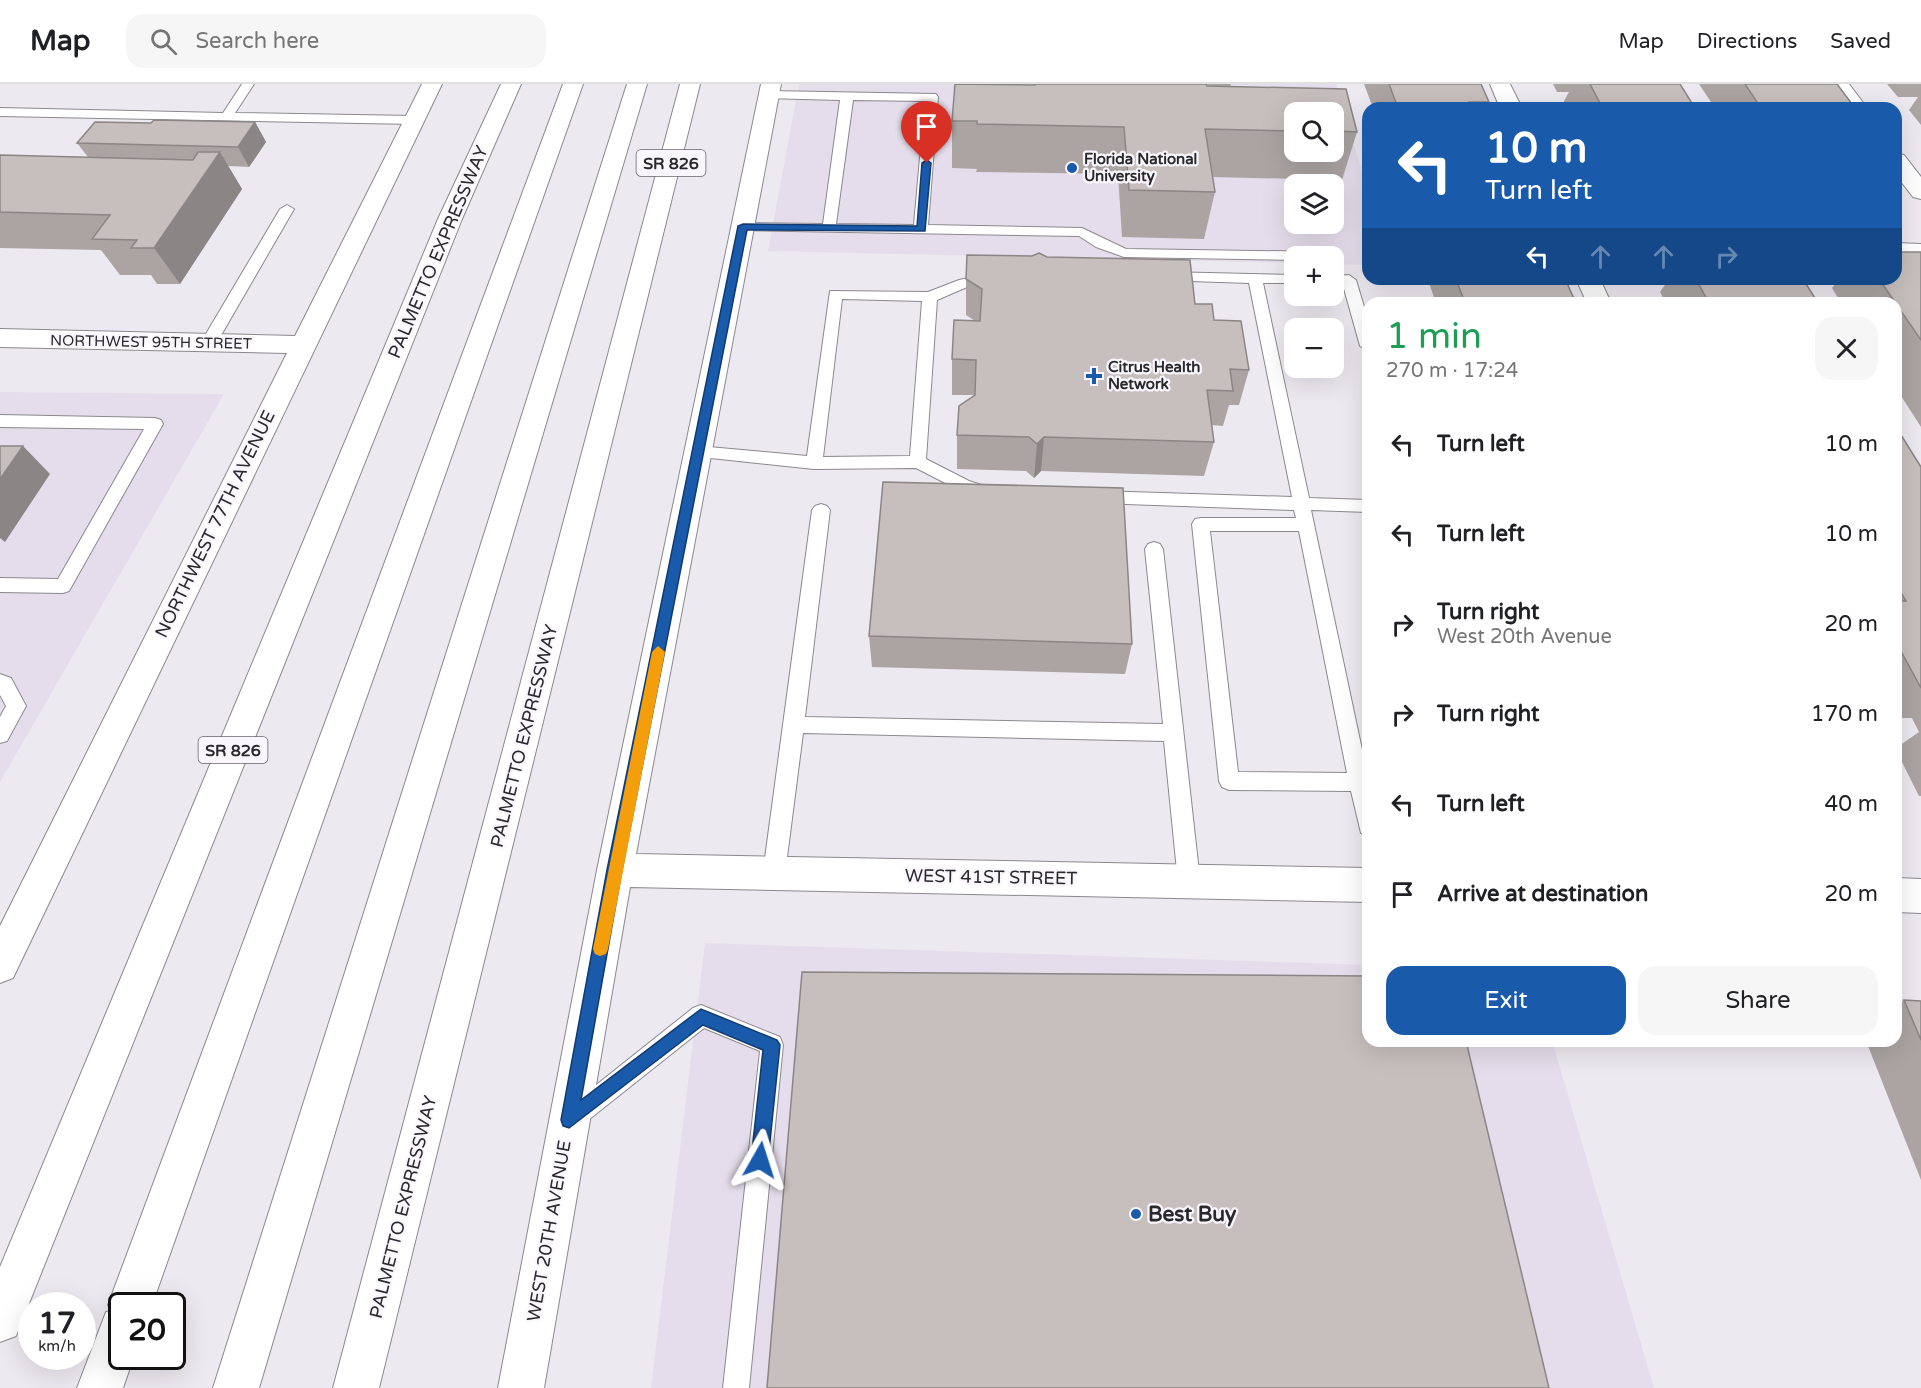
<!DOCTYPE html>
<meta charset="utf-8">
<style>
:root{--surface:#fff;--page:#f6f6f6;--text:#202124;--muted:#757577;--line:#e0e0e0;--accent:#1a5aab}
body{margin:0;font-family:"Varela Round",sans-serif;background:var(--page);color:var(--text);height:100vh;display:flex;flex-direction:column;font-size:22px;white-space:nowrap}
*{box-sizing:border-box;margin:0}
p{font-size:20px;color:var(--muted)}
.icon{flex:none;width:33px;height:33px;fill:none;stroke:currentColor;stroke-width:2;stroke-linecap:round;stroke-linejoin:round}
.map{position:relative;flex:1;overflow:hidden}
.sheet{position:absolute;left:1362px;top:213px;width:540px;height:750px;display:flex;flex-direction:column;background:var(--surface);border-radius:18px;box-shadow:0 6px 24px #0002}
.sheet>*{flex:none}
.banner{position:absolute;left:1362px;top:18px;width:540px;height:183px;border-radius:18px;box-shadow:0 6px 24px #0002;background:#1a5aab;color:#fff;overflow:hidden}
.tools{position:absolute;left:1284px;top:18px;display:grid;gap:12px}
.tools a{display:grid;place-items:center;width:60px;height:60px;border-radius:12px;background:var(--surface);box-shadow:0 6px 24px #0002;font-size:30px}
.speed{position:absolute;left:18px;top:1208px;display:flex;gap:12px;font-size:30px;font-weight:700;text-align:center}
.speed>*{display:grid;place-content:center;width:78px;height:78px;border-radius:50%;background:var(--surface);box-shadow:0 6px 24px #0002;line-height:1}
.speed small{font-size:15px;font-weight:400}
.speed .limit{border:3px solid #111;border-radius:9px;background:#fff;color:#111}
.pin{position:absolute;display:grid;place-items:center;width:51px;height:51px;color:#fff;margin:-62px -26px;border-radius:50% 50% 50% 0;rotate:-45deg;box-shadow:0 0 6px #0007}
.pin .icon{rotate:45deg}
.me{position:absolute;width:66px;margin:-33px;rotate:6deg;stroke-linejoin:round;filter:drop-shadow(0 0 4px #0008)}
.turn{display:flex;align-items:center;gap:21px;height:126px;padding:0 24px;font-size:27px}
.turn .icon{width:78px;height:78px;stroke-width:2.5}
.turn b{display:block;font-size:42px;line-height:51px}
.lanes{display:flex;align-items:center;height:57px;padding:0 24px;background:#0003;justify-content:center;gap:30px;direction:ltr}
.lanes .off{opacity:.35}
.round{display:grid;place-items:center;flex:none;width:63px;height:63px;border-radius:18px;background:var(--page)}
.summary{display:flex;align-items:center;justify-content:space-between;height:102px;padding:0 24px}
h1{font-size:36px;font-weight:600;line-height:45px;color:#1e9e55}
.cta{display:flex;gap:12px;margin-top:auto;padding:12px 24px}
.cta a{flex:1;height:69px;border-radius:18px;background:var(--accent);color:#fff;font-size:24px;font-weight:600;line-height:69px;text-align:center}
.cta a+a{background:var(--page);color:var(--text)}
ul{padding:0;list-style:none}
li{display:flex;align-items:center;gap:18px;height:90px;padding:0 24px}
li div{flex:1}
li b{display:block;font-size:22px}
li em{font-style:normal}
header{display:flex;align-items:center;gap:36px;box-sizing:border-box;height:84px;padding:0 30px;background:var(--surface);border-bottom:2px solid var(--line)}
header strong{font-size:28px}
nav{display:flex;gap:33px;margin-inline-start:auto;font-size:21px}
.search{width:420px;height:54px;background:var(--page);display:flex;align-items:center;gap:15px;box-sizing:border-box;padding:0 21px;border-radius:18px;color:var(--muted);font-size:22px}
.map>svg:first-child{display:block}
</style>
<header>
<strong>Map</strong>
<div class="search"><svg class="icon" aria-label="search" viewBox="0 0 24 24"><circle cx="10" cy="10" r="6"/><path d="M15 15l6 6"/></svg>Search here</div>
<nav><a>Map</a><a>Directions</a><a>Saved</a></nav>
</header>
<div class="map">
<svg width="1921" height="1304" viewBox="0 0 1921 1304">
<rect width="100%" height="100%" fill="#ede9f0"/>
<!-- built -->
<path fill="#e5ddeb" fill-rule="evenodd" d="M799 0H1336L1368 108V181L1334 180V172H1294V179L768 167ZM1294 28H1334V68H1294ZM1294 100H1334V140H1294Z
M0 308 224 310 0 698Z
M705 859 1368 881V957H1552L1654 1304H651Z"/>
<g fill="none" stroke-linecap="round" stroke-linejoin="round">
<!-- lane casing -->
<g stroke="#8b888e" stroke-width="2">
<path id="lane" d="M242 0H254L235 29 414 32 420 36 414 40 0 32V24L223 29Z
M769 7 936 10 938 13 928 141 1082 144 1126 165 1332 168 1339 172 1334 176V172H1294V176L1124 173 1096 163 1079 152 738 146 736 143 743 139 823 140 840 16 765 14 763 11 765 8ZM853 16 925 17 914 141 836 140Z
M287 121 294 125 216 260 208 265 203 264 200 260 280 125Z
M1165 188 1294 191V199H1263L1309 414 1368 416V428L1311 426 1368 694V751L1361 749 1351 707 1229 706 1222 703 1219 697 1192 440 1195 435 1201 434H1296L1294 426 1098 419 1092 417 1090 413 1092 409 1098 407 1292 413 1249 199 1160 196 1158 193ZM1210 447H1299L1347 689 1238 688Z
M992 189 997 191 999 194 997 197 967 203 937 216 926 375 969 397 991 404 993 408 991 412 985 414 957 405 916 384 814 385 692 372 690 368 692 364 698 362 807 372 830 207 928 208 959 196ZM842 215 922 217 910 372 823 373Z
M1349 191 1356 196 1368 236V267L1360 262 1343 201 1334 200V192Z
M0 331 155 334 161 336 163 340 69 507 63 509 0 508V494L58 495 144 345 0 343Z
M821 420 827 422 830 426 805 633 1163 640 1145 465 1148 460 1154 458 1160 460 1163 465 1200 797 1196 804 1189 807 1182 804 1178 797 1164 657 803 649 785 789 781 796 774 799 767 796 763 789 812 426 815 422Z
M0 590 11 594 26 622 7 657 0 659V633L6 622 0 611Z
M701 921 780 953 783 961 749 1304H723L760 967 704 944 582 1041 574 1045 566 1041 562 1033 566 1025 693 924Z"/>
</g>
<!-- street casing -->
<g stroke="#8b888e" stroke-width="2">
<path id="street" d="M1490 0H1510L1522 24H1500Z
M1828 0H1849L1867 24H1845Z
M1896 69 1904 71 1921 93V115L1913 113 1896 91Z
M1896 159 1921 160V174L1896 173Z
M1576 195H1600L1611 219H1587Z"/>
</g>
<!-- secondary casing -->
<g stroke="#8b888e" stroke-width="2">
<path id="secondary" d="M422 0H442L13 894 0 899V842L287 269 0 263V245L295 252Z
M761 0H781L636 770 1368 784V818L630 803 544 1304H498L597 786Z
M1896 794 1921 795V829L1896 828Z"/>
</g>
<!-- highway casing -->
<g stroke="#8b888e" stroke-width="2">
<path id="highway" d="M501 0H521L462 135 16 1252 0 1258V1183L438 135Z
M563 0H583L152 1221H122V1272H134L123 1304H77L106 1228 111 1227 108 1221Z
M627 0H647L259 1304H213Z
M680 0H700L379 1304H333Z"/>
</g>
<!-- lane -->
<use href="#lane" fill="#fff" fill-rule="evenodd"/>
<!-- street -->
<use href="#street" fill="#fff" fill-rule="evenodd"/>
<!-- secondary -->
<use href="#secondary" fill="#fff" fill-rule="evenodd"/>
<!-- highway -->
<use href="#highway" fill="#fff" fill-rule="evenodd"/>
</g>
<!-- wall -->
<path fill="#aba4a3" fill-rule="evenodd" d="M955 0 1032 1 1033 0H1231L1230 3 1346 5 1357 48 1342 96 1212 93 1215 108 1204 155 1122 153 1118 90 976 88 977 85 952 84V37ZM1294 28H1334V68H1294Z
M1364 0H1481L1489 18 1486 24H1373Z
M1553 0H1680L1695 24H1566L1563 19 1569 8H1557Z
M1699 0H1837L1855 24H1715Z
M1887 0H1921V41L1909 26 1918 13H1898Z
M255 38 266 58 249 83 228 82 242 105 180 200H157L151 191H120L101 166 0 164V71L88 73 77 59 151 39Z
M1921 168V343L1896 304V219H1841L1832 204 1839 195H1896Z
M1047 173 1195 220 1214 236 1249 286 1239 321H1229L1223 342 1212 341 1214 358 1204 392 1041 387 1034 394 1026 387 957 385V351L975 311H952V275L975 237 966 231V195Z
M1429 195H1565L1576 219H1436L1428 196Z
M1669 195H1803L1818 219H1666L1660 208Z
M1896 343 1921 383V712H1919L1896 666V664L1919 648 1912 634H1896Z
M869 552 1132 560 1125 590 872 583Z
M1904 916 1921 917V1096L1866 957H1896V920Z"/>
<!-- shaded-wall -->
<path fill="#8b8685" d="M255 38 266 58 249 83 238 63Z
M220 68 242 105 180 200 154 164Z
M1044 353 1041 387 1034 394 1037 360Z
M23 362 50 390 5 458 0 454V395Z"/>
<!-- building -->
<path fill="#c7bfbe" stroke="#8b8685" stroke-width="1.5" d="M955 0 1035 1V0H1206L1207 2 1346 5 1357 48 1334 47V28H1294V47L1205 45 1215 108 1129 106 1124 43 977 40V37H952Z
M1389 0H1481L1489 18H1469L1471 24H1398Z
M1590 0H1680L1695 24H1626L1625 21H1601Z
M1745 0H1837L1855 24H1761Z
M154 36 255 38 238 63 77 59 95 38 151 39Z
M198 68H220L154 164H131L137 156 92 155 110 131 0 128V71L193 76Z
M1896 168H1921V256L1879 195H1896Z
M1039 169 1047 173 1190 176 1195 220H1212L1214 236 1241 237 1249 286 1230 285 1233 307 1207 306 1214 358 1044 353 1037 360 1029 353 957 351 959 322 975 311 976 276 952 275 954 236 980 237 982 205 966 195 967 171 1032 172Z
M1456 195H1565L1576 219H1465Z
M1696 195H1803L1818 219H1709Z
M1896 343 1921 383V604L1896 558V517H1906L1896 500Z
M0 362H23L0 395Z
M883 398 1123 404 1132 560 869 552Z
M802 888 1368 892V957H1466L1549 1304H767Z
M1904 916 1921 917V956Z"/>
<!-- route -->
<path fill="#1a5aab" stroke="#113a6f" stroke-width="1.5" d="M927 76 931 79 925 147 747 146 622 786 581 1016 701 925 777 956 780 961 768 1076 766 1081 760 1084 754 1081 751 1076 763 966 703 941 569 1044 563 1042 561 1036 607 786 738 142 743 140 917 142 922 79Z"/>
<!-- slow -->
<path fill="#f59e0b" d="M658 562 665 568 608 865 606 870 600 872 595 870 593 865 652 568Z"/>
<!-- markers -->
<g fill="#1a5aab" stroke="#faf6fd" stroke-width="2">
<circle cx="1072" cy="84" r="6"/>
<path d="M1091 283h6v6h6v6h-6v6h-6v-6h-6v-6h6z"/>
<circle cx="1136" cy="1130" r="6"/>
</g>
<g text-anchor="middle" stroke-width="4.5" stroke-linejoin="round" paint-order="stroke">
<!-- far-poi labels -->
<g font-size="15" font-weight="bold" fill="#29282a" stroke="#faf6fd" text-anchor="start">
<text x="1084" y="80">Florida National<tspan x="1084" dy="17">University</tspan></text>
<text x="1108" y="288">Citrus Health<tspan x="1108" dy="17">Network</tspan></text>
</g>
<!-- far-street labels -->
<g font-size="15" fill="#29282a" stroke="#faf6fd">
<text transform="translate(151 258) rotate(1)" y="5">NORTHWEST 95TH STREET</text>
</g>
<!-- shield labels -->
<g fill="#faf6fd" stroke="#686669" stroke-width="1.5">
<rect x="636.5" y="66" width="69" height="26" rx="4.5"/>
<rect x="198.5" y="653" width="69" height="26" rx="4.5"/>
</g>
<g font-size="16" font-weight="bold" fill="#29282a">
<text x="671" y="85">SR 826</text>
<text x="233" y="672">SR 826</text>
</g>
<!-- street labels -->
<g font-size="18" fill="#29282a" stroke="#faf6fd">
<text transform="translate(438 168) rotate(-67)" y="6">PALMETTO EXPRESSWAY</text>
<text transform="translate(215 440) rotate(-64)" y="6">NORTHWEST 77TH AVENUE</text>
<text transform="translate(524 652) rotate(-76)" y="6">PALMETTO EXPRESSWAY</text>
<text transform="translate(991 793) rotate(1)" y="6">WEST 41ST STREET</text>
<text transform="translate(403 1123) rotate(-76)" y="6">PALMETTO EXPRESSWAY</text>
<text transform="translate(549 1147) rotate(-80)" y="6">WEST 20TH AVENUE</text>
</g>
<!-- near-poi labels -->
<g font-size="21" font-weight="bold" fill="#29282a" stroke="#faf6fd" text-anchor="start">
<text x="1148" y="1137">Best Buy</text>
</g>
</g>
</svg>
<div class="tools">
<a><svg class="icon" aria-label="search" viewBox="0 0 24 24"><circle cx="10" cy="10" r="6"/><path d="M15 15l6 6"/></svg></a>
<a><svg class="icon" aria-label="layers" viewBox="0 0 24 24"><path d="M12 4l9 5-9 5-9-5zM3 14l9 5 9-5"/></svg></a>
<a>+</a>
<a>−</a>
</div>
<div class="speed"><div>17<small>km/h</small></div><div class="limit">20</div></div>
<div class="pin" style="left:927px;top:79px;background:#d93025"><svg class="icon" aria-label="arrive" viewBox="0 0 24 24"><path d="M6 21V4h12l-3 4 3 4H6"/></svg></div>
<svg class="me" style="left:760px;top:1076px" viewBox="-20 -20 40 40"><path d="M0-17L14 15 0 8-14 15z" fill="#1a5aab" stroke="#fff" stroke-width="4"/></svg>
<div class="banner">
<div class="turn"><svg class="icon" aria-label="left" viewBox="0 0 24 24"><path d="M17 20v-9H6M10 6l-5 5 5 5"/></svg><div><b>10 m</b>Turn left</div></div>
<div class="lanes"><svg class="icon" aria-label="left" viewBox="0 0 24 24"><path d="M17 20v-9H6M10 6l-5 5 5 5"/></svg><svg class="icon off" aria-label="ahead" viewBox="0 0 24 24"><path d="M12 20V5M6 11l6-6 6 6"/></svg><svg class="icon off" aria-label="ahead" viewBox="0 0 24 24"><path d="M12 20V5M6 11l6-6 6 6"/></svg><svg class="icon off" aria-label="right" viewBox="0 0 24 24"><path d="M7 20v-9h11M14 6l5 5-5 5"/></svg></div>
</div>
<section class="sheet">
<div class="summary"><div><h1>1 min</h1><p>270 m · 17:24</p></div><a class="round"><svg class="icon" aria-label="close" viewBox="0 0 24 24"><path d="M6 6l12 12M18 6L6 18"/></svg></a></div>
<ul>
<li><svg class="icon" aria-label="left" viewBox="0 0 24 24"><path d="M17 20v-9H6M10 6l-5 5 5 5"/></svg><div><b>Turn left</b></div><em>10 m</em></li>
<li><svg class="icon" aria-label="left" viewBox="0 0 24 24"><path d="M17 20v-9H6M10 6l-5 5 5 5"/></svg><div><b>Turn left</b></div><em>10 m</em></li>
<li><svg class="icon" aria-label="right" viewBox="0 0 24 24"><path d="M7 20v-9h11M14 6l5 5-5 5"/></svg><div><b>Turn right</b><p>West 20th Avenue</p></div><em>20 m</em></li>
<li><svg class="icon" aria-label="right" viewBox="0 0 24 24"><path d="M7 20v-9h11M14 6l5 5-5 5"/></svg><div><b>Turn right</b></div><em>170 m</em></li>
<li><svg class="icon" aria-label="left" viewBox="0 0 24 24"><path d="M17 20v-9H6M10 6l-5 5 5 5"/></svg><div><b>Turn left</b></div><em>40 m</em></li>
<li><svg class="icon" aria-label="arrive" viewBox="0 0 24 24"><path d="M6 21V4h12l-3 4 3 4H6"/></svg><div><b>Arrive at destination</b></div><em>20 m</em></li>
</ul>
<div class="cta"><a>Exit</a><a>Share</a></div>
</section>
</div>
